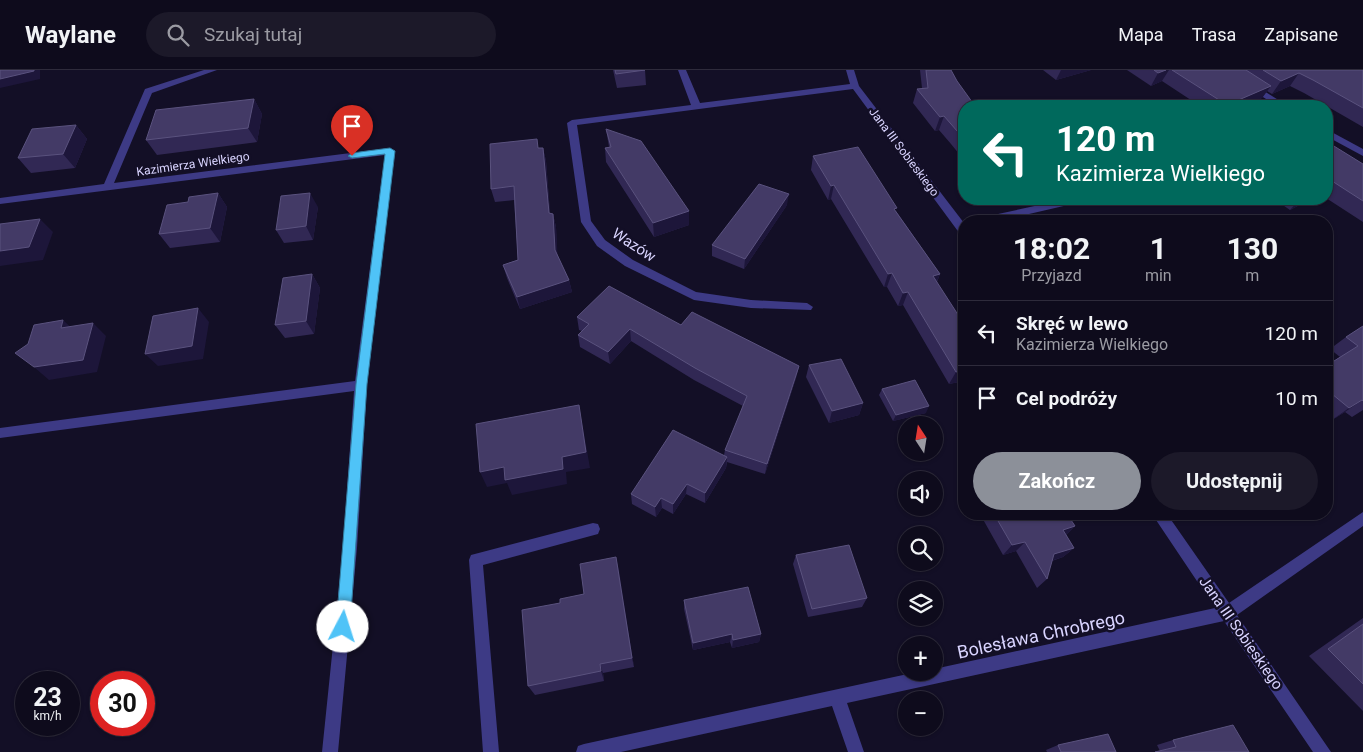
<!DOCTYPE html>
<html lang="pl">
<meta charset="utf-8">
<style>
:root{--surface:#0e0b1c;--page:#1c1929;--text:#f1f3f6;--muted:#9b9ba3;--line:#2e2b3b;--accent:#8c9099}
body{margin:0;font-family:Roboto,sans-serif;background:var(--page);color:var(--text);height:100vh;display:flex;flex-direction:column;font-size:19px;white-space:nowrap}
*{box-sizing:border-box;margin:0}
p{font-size:16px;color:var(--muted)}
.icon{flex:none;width:28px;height:28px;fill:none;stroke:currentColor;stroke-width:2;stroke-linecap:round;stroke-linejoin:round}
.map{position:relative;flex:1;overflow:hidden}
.panel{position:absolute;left:958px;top:145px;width:375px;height:305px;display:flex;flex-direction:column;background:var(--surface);border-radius:20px;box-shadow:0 1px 4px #0004,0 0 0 1px var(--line)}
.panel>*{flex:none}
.hud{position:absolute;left:958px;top:30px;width:375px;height:105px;border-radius:20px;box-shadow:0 1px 4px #0004,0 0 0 1px var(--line);background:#00695c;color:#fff;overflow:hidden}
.needle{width:32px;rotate:348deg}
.tools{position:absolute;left:898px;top:346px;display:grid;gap:10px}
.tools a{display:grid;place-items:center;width:45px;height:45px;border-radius:50%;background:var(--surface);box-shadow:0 1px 4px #0004,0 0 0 1px var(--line);font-size:25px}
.speed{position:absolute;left:15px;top:601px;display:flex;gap:10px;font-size:25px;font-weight:700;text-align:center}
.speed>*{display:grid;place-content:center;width:65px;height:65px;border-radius:50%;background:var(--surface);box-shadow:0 1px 4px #0004,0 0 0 1px var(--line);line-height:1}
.speed small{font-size:12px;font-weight:400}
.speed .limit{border:8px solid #d22;background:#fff;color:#111}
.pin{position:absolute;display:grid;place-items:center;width:42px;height:42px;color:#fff;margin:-51px -21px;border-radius:50% 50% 50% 0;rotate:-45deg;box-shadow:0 0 5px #0007}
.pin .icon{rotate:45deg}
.me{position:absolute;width:55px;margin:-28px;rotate:5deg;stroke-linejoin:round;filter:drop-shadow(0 0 4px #0008)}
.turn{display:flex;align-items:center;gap:18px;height:105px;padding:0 15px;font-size:22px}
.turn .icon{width:65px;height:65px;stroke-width:2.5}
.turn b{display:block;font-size:35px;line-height:42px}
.eta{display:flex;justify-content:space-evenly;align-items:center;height:85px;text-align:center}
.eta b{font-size:30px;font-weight:700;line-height:35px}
.cta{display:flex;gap:10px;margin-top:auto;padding:10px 15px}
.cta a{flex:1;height:58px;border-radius:30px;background:var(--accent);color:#fff;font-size:20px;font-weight:700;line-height:58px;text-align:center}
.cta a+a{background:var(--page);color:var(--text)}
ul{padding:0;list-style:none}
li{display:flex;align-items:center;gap:15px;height:65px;padding:0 15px;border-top:1px solid var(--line)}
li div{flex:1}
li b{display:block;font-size:19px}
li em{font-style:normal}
header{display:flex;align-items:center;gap:30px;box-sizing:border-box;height:70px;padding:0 25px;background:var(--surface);border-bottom:1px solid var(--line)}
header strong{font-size:24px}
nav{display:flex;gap:28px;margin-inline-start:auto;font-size:18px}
.search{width:350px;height:45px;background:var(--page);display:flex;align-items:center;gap:12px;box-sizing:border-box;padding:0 18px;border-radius:28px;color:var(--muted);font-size:19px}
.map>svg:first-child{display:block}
</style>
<header>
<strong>Waylane</strong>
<div class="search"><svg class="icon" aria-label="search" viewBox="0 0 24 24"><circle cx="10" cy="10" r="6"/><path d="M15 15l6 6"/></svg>Szukaj tutaj</div>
<nav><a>Mapa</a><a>Trasa</a><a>Zapisane</a></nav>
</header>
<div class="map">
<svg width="1363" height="682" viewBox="0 0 1363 682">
<rect width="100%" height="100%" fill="#130f26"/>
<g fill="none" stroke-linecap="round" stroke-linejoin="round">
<!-- minor -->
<path fill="#3d3a85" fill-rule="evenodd" d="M204 0H217L152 23 114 113 390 78 395 81 367 315 357 478 338 682H322L343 478 354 321 0 368V358L355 311 385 85 0 134V128L104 114 145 19Z
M678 0H686L700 33 850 14 846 0H854L859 16 964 153V165L960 164 853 19 577 55 591 151 605 170 633 190 696 222 751 230 807 233 813 237 811 240 751 238 694 230 625 196 597 176 581 152 567 53 572 50 691 35Z
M1220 0H1230L1288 36H1277Z
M1326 59 1363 79V86L1326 66Z
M1067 129H1086L1081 132 999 151H979L984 147Z
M1363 442V456L1237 545 1331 682H1313L1224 551 847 633 864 682H848L832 636 621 682H576L578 676 584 674 917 602H934V599L1215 538 1152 444H1167L1229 533Z
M593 453 598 454 600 459 598 464 483 495 499 682H483L469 490 471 485Z"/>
</g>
<!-- wall -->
<path fill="#312854" d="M613 0H645L646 15 617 18Z
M920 0H951L964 36V90L951 74 939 60 935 61 913 33 917 19 922 18Z
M1043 0H1091L1056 10Z
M1127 0H1363V57L1304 23 1290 16 1272 24 1267 21 1262 28 1244 36H1200L1162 11 1151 16Z
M254 29 262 44 257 72 157 85 146 70Z
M76 55 87 69 75 98 31 103 18 88Z
M606 59 689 155 654 167 606 92 605 78 609 77Z
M537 69 538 78H543L546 91 550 143 553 144 556 157 557 184 569 210 572 222 520 239 507 208 503 195 518 190 514 130 495 132 491 119Z
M1326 75 1363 94V152L1326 128Z
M813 86 896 141 940 204 937 212 964 311 949 314 903 235 898 236 887 217H884L831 129 828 130 811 100Z
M218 123 227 137 220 172 170 178 159 164 188 132Z
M1274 129H1311L1290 140Z
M787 135 744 199 712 186V175Z
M318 137 313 170 284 173 276 160Z
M312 204 320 218 314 264 285 268 275 255Z
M577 247 681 255 799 296 796 308 765 404 727 392 726 398 705 433 686 424 673 444 662 438 656 447 632 434 631 424 724 385 725 380 743 336 694 310 631 271 610 294 580 277 578 265 582 261 579 260Z
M1363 256V340L1352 347 1345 342 1332 350 1326 345V296L1340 287 1330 279 1346 267Z
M809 295 863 333 859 345 829 353 806 307Z
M882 319 926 343 893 351 879 325Z
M980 444H1067L1075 456 1066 465 1074 478 1063 487 1052 491 1047 509 1037 518 1016 481 1003 485Z
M796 485 867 528 862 537 808 547 793 494Z
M616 487 634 597 603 603 604 611 535 625 528 616 560 533 584 524Z
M684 530 761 564 759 572 732 578 730 572 693 580 684 539Z
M1363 548V641L1309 586Z
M1173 670 1249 682 1160 681 1157 675Z
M1058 675 1116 682H1047L1046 680Z"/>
<!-- shaded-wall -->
<path fill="#1d163a" d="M34 0H40V9L0 18V9Z
M1061 0H1091L1056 10Z
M1166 0H1169L1162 11 1151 16 1158 3Z
M1299 3 1290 16 1272 24 1281 11Z
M1271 16 1262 28 1244 36H1226L1227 35Z
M254 29 262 44 257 72 248 58Z
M944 46 939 60 935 61 940 47Z
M76 55 87 69 75 98 63 84Z
M543 78 546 91 551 156 549 143Z
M834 115 831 129 828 130 831 116Z
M218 123 227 137 220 172 210 158Z
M310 123 318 137 313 170 306 156Z
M789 124 787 135 744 199 745 189Z
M1300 129H1311L1290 140Z
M689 141V155L654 167 653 153Z
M553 144 556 157 558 193 555 180Z
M40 149 53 162 43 190 0 196V181Z
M892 203 887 217H884L888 204Z
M312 204 320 218 314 264 306 251Z
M940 204 934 218 933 206Z
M569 210 572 222 520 239 517 227Z
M908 222 903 235 898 236 903 223Z
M198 238 209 252 203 289 158 296 145 284Z
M63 250 77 263 61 258Z
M93 253 106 266 97 302 49 310 34 297Z
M630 259 631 271 610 294 608 282Z
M799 296 796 308 765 404 767 394Z
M964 300V311L949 314 956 302Z
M1362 330 1345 342 1332 350 1349 338Z
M863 333 859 345 829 353 832 341Z
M579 335 590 398 566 402 567 414 512 425 507 413 487 417 480 402 562 387Z
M929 336 926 343 893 351 896 345Z
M727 387 726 398 705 433V423Z
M687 414 686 424 673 444V434Z
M661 428 662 438 656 447 655 437Z
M1075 456 1065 466 1063 460Z
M1025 472 1016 481 1003 485 1012 475Z
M1074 478 1063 487 1044 493 1054 484Z
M616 487 619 500 634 597 632 588Z
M732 564 730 572 693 580V573Z
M761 564 759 572 732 578 733 570Z
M600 594 603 603 604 611 601 601Z"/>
<!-- building -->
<path fill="#433a66" stroke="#5a527e" d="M0 0H34V1L0 9Z
M615 0H645L616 4Z
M926 0H951L957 11 975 36H964V69L944 46 940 47 917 19 928 18Z
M1154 0H1166L1158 3Z
M1172 0H1246L1271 16 1227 35Z
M1263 0H1363V38L1313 10 1299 3 1281 11Z
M254 29 248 58 146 70 156 40Z
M76 55 63 84 18 88 32 59Z
M606 59 641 71 689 141 653 153 605 78 611 77Z
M537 69 538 78H543L549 143 553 144 555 180 569 210 517 227 503 195 518 190 514 116 491 119 490 74Z
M1329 73 1363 94V131L1332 111 1326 114V75Z
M858 77 897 138 894 139 940 204 933 206 964 254V300L956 302 908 222 903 223 892 203 888 204 834 115 831 116 813 86Z
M759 114 789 124 745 189 712 175Z
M218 123 210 158 159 164 167 135 188 132 189 127Z
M310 123 306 156 276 160 281 126Z
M40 149 29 177 0 181V154Z
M312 204 306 251 275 255 283 208Z
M609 216 681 255 692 242 799 296 767 394 725 380 747 326 695 298 630 259 608 282 578 265 589 254 577 247Z
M198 238 192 276 145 284 153 246Z
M63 250 61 258 93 253 83 290 34 297 15 283 28 274 34 255Z
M1363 256V331L1362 330 1349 338 1326 319V306L1329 304 1326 303V296L1358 276 1346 267Z
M841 289 863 333 832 341 809 295Z
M915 310 929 336 896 345 882 319Z
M579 335 586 382 562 387 563 399 505 410 504 397 480 402 476 354Z
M673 360 727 387 705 423 687 414 673 434 661 428 655 437 631 424Z
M994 444H1067L1075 456 1063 460 1074 478 1054 484 1047 509 1025 472 1012 475Z
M849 475 867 528 812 539 796 485Z
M616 487 632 588 600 594 601 601 528 616 522 540 560 533V529L584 524 580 494Z
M748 517 761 564 733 570 732 564 693 573 684 530Z
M1363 554V614L1328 579Z
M1233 655 1249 682H1155L1176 677 1173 670Z
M1108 664 1116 682H1061L1058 675Z"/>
<!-- route -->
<path fill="#4fc3f7" stroke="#337fa1" d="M390 78 395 81 367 314 350 557 348 562 343 564 338 562 336 557 356 314 385 84 352 88 348 86 352 83Z"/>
<g text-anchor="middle" stroke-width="5" stroke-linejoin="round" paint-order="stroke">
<!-- far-street labels -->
<g font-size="12" fill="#d9d4ff" stroke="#130f26">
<text transform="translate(904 82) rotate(53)" y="4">Jana III Sobieskiego</text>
<text transform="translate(193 94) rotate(-8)" y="4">Kazimierza Wielkiego</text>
</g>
<!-- street labels -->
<g font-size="15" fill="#d9d4ff" stroke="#130f26">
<text transform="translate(634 175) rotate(33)" y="5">Wazów</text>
<text transform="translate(1241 563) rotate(55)" y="5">Jana III Sobieskiego</text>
</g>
<!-- near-street labels -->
<g font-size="18" fill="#d9d4ff" stroke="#130f26">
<text transform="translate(1041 565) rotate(-12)" y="6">Bolesława Chrobrego</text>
</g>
</g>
</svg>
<div class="tools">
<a><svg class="needle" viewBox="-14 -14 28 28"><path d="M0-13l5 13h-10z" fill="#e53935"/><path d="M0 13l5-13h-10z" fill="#9b9ba3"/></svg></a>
<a><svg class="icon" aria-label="sound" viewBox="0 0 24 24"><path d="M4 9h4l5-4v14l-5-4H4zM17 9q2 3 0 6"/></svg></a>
<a><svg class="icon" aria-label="search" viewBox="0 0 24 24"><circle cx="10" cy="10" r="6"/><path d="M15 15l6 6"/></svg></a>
<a><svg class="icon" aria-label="layers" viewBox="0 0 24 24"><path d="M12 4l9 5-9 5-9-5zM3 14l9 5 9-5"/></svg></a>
<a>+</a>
<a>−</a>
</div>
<div class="speed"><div>23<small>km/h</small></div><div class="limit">30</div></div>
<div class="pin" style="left:352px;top:86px;background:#d93025"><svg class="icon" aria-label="arrive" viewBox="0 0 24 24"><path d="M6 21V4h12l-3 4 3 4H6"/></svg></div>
<svg class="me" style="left:343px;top:557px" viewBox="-20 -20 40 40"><circle r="19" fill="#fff"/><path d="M0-13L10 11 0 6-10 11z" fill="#4fc3f7"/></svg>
<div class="hud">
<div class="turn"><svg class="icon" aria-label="left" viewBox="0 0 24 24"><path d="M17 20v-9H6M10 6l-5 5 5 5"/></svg><div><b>120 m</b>Kazimierza Wielkiego</div></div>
</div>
<section class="panel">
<div class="eta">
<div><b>18:02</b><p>Przyjazd</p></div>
<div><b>1</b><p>min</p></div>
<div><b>130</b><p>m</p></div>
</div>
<ul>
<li><svg class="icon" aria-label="left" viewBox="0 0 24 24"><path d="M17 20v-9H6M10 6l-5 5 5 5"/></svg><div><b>Skręć w lewo</b><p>Kazimierza Wielkiego</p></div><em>120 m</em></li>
<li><svg class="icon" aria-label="arrive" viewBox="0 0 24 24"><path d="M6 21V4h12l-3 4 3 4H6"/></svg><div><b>Cel podróży</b></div><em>10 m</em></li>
</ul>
<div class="cta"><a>Zakończ</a><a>Udostępnij</a></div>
</section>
</div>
